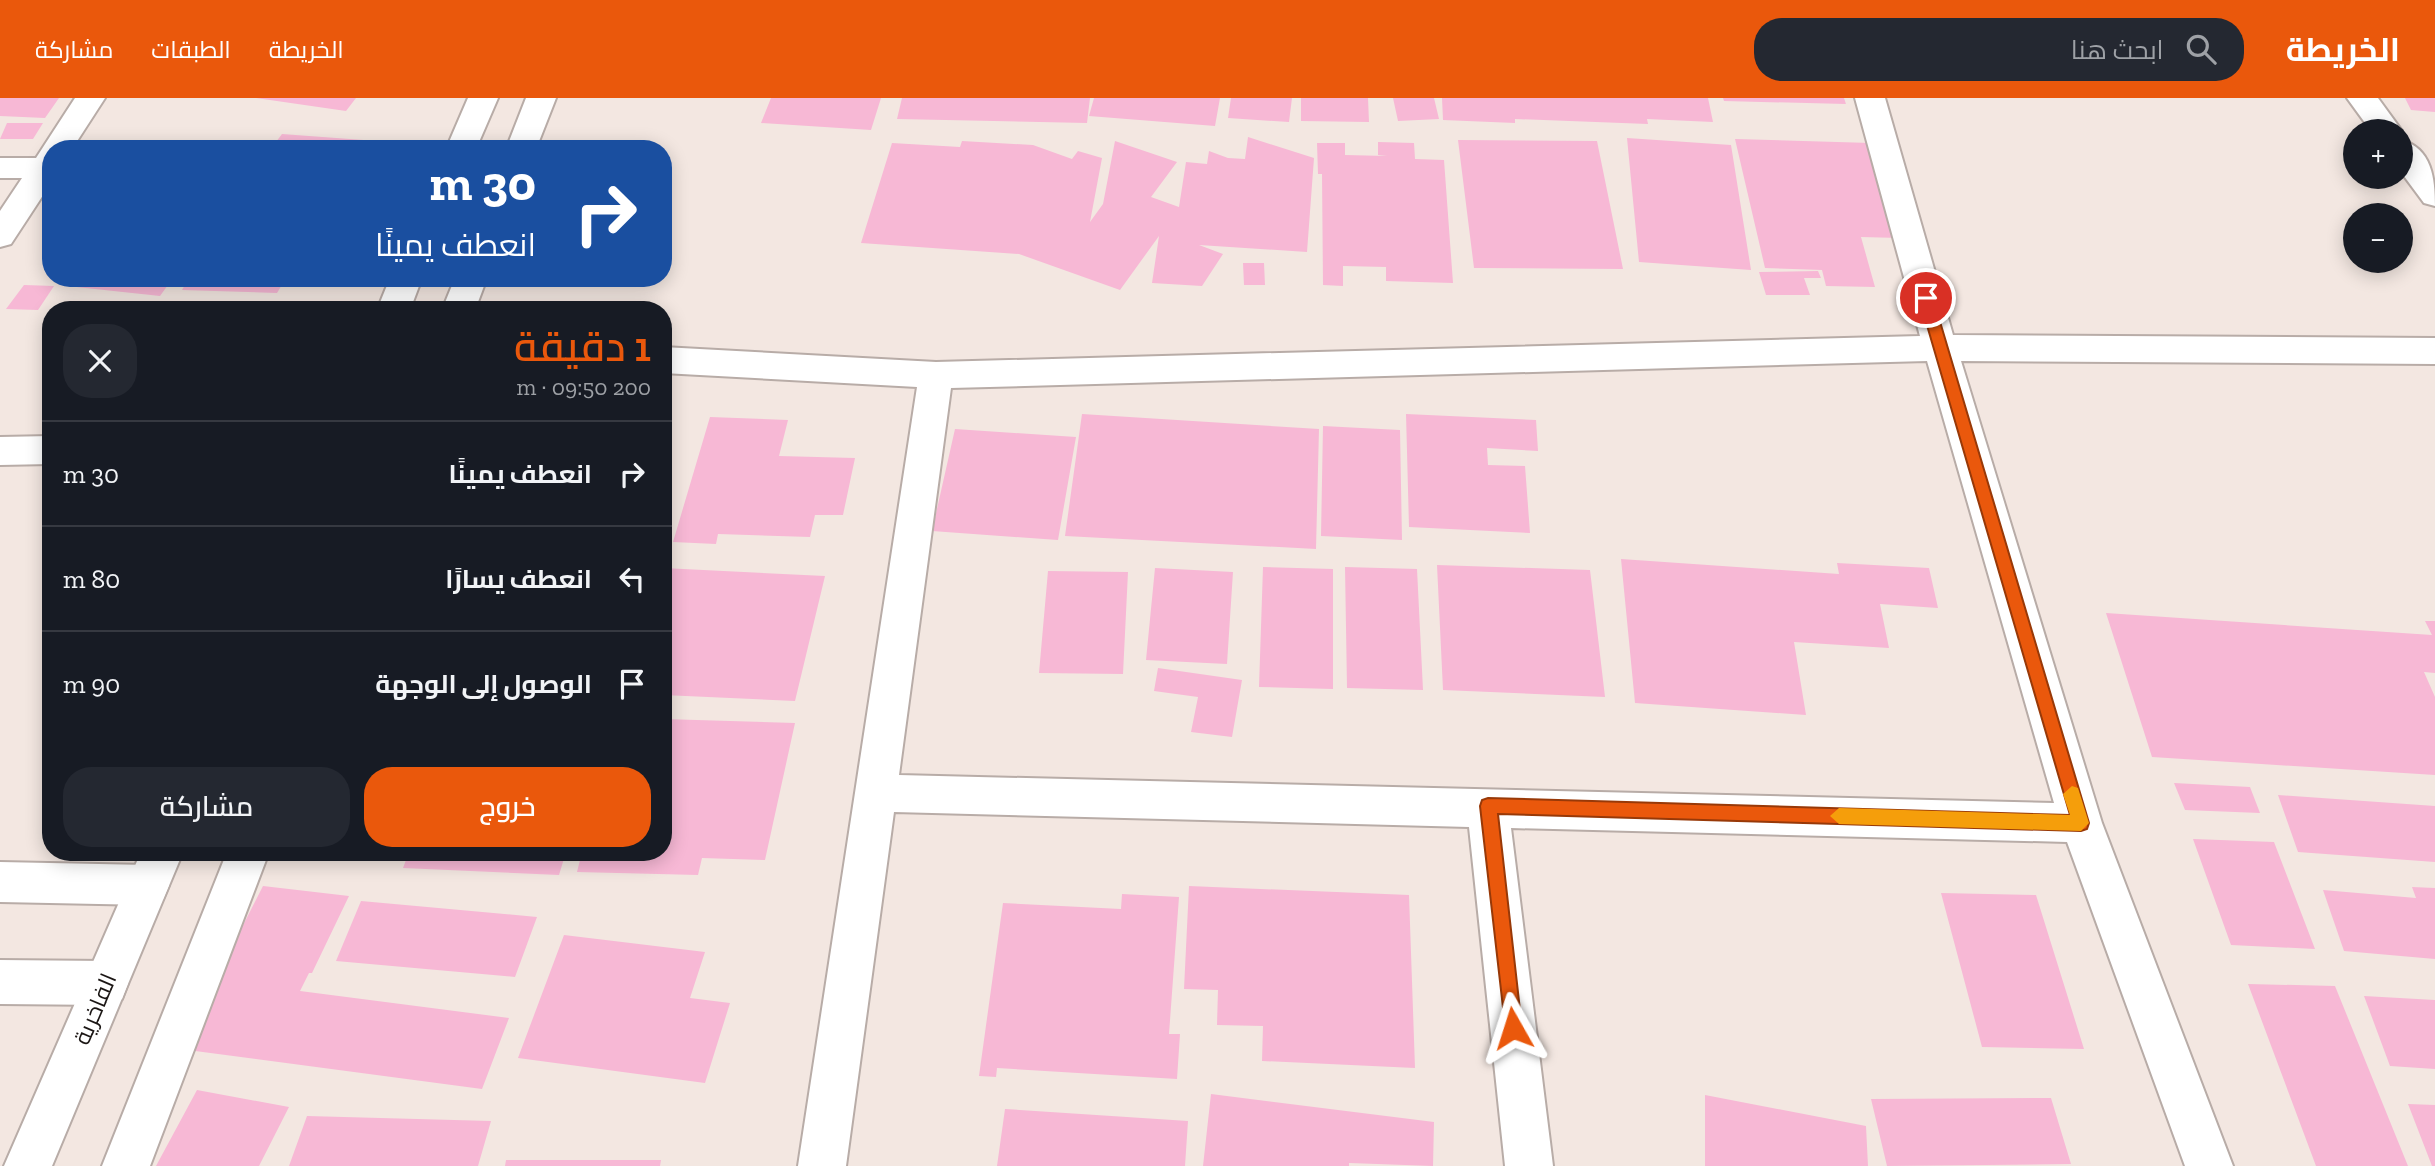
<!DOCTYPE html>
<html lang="ar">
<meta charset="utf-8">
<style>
:root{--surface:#171b24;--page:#242831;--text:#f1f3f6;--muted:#9ea1a6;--line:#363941;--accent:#ea580c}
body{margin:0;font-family:"Zilla Slab",Cairo,serif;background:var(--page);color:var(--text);direction:rtl;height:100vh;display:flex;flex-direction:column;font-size:26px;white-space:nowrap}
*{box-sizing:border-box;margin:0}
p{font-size:23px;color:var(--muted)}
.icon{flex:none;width:38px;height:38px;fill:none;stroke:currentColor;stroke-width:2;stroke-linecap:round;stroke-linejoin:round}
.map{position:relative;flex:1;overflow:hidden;direction:ltr}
.panel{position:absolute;left:42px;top:203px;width:630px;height:560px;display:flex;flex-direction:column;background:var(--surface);border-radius:28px;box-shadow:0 4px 18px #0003;direction:rtl}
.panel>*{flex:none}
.hud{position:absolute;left:42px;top:42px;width:630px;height:147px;border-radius:28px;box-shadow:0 4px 18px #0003;direction:rtl;background:#1a4fa0;color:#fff;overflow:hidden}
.buttons{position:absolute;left:2343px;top:21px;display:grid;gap:14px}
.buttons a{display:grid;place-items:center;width:70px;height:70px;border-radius:50%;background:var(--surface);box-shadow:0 4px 18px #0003;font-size:35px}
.pin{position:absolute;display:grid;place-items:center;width:60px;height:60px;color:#fff;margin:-30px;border:4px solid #fff;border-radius:50%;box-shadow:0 2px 7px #0007}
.me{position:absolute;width:77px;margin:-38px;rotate:354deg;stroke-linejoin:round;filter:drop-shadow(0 0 5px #0008)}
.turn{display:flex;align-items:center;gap:24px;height:147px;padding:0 21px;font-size:32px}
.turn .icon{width:91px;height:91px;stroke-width:2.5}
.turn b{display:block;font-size:49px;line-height:60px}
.round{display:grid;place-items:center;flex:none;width:74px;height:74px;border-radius:28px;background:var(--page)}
.head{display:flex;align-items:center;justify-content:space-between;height:119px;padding:0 21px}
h1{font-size:42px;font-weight:600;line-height:52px;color:var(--accent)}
.action{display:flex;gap:14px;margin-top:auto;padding:14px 21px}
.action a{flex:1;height:80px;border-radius:28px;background:var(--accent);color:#fff;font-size:28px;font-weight:600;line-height:80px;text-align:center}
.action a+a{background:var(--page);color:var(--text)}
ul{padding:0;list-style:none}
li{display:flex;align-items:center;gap:21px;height:105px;padding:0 21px;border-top:2px solid var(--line)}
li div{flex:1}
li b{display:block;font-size:26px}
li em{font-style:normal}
header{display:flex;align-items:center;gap:42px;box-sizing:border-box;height:98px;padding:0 35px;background:var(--accent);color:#fff}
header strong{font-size:33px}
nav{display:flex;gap:38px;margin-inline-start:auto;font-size:24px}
.search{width:490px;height:63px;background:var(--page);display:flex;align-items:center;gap:18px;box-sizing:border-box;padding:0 24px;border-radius:28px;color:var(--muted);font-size:26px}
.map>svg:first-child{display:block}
</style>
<header>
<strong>الخريطة</strong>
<div class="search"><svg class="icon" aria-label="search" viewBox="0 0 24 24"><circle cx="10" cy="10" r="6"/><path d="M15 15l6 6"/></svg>ابحث هنا</div>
<nav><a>الخريطة</a><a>الطبقات</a><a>مشاركة</a></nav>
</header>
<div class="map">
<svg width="2435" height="1068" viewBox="0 0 2435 1068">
<rect width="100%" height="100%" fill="#f3e7e1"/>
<!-- building -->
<path fill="#f7b8d5" d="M0 0H59L45 20 0 18Z
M256 0H356L346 13Z
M771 0H881L871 32 761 25Z
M902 0H1090L1087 25 897 21Z
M1094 0H1220L1215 28 1089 18Z
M1231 0H1292L1289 24 1228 20Z
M1301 0H1368L1369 24 1301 23Z
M1393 0H1434L1439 21 1398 23Z
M1442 0H1708L1713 24 1647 21 1648 26 1515 21V25L1443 22Z
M1723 0H1844L1846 6 1724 3Z
M2405 0H2435V14L2411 12Z
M7 25H43L33 41H0Z
M282 36 377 43 372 51H253L259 43 276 44Z
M1248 39 1314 60 1307 154 1199 147 1223 156 1202 188 1152 185 1159 138 1120 192 1019 156 861 145 892 45 960 49 962 43 1033 47 1072 61 1078 53 1102 60 1090 124 1103 106 1115 43 1177 64 1151 99 1179 109 1186 64 1207 66 1209 53 1228 60 1245 61Z
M1627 40 1731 47 1751 172 1639 164Z
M1735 41 1871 45 1900 140 1861 139 1875 189 1826 188 1822 172 1765 170Z
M1458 42 1597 43 1623 171 1474 170Z
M163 43 250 44 246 51H158Z
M1378 44 1414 45 1415 61 1444 62 1453 185 1386 183V169L1343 168V188L1323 187 1322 76H1318L1317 45H1345V57L1387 58 1378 57Z
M1243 165H1264L1265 187H1244Z
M1818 173 1821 180H1804L1810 197H1766L1759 174Z
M73 180H173L160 198 67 188Z
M189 180H286L277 195 182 192Z
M24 187 54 188 38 212 6 211Z
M1082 316 1319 331 1316 451 1065 438Z
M1406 316 1536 322 1538 353 1487 350 1488 367 1525 368 1530 435 1409 429Z
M710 319 788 322 779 358 855 360 843 417H815L810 439 718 436 716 446 673 444Z
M1323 328 1400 332 1402 442 1321 438Z
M955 331 1076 339 1058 442 932 433Z
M1621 461 1839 476 1837 465 1929 470 1938 510 1880 506 1889 550 1794 544 1806 617 1635 605Z
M1437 467 1590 472 1605 599 1443 592Z
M1263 469 1333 471V591L1259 589Z
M1345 469 1417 471 1423 592 1347 590Z
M663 470 825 478 795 603 663 597Z
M1155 470 1233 474 1227 566 1146 562Z
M1048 473 1128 474 1123 576 1039 575Z
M2106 515 2432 537 2425 523H2435V575L2424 574 2435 599V677L2152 659Z
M1158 570 1242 582 1232 639 1191 634 1198 599 1154 593Z
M663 621 795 625 765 762 702 760 698 777 577 774 582 754H663Z
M2174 685 2250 689 2260 715 2185 712Z
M2278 697 2435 708V764L2298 754Z
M2193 741 2274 744 2315 851 2231 847Z
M357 754H422L420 758 481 761 484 754H566L559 777 403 770 406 762 355 759Z
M263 788 349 798 312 875H309L300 893 509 920 482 991 180 951Z
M1189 788 1409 797 1415 970 1262 963 1263 928 1217 927 1218 892 1184 891Z
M2412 789 2435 790V861L2344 853 2323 792 2416 800Z
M1941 795 2036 797 2084 951 1982 949Z
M1122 796 1179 799 1169 936H1180L1177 981 997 970 996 979 979 978 1003 805 1121 811Z
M361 803 537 819 515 879 336 863Z
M564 837 705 854 690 900 730 905 705 985 518 960Z
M2248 886 2335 888 2408 1068H2316Z
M2364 898 2435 902V971L2390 968Z
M197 992 289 1009 259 1068H156Z
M1211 996 1434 1024 1433 1068 1349 1065V1068H1203Z
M1705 997 1866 1028 1868 1068H1705Z
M2051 1000 2071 1066 1887 1068 1871 1001Z
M2408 1006 2435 1007V1068H2432Z
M1005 1011 1188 1023 1185 1068H997Z
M307 1018 491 1023 478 1068H289Z
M506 1062H661L660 1068H505Z"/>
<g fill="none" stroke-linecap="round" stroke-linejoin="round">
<!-- street casing -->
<g stroke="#b8aca7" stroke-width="4">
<path id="street" d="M75 0H105L72 51H51V85L11 146 0 149V113L22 80H0V60H36Z
M1855 0H1885L1953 237 2435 240V266L1961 263 2102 725 2233 1068H2185L2067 744 1511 730 1553 1068H1505L1469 729 894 714 846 1068H798L917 289 663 275V249L936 264 1920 238ZM1927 263 2054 705 899 677 951 290Z
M2347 0H2378L2402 33 2401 35 2371 33Z
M2401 42C2432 50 2435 81 2435 108L2424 105 2401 74Z
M51 338V366L0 367V339Z
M0 764 148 767 163 773 169 787 163 801 148 807 0 804Z
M0 862 106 863 122 869 128 885 122 901 106 907 0 906Z"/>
</g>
<!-- secondary casing -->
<g stroke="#b8aca7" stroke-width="4">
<path id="secondary" d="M468 0H498L476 51H446Z
M526 0H556L536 51H506Z
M390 180H422L410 212H377Z
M455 180H487L475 212H442Z
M141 754H183L52 1068H4Z
M227 754H269L150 1068H102Z"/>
</g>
<!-- street -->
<use href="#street" fill="#fff" fill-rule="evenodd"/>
<!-- secondary -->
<use href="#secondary" fill="#fff" fill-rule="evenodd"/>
</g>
<!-- route -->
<path fill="#ea580c" stroke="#983908" stroke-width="2" d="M1926 195 1933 200 2089 725 2087 731 2081 733 1498 716 1522 930 1520 936 1513 939 1506 936 1480 708 1482 702 1488 700 2070 717 1919 200Z"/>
<!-- slow -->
<path fill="#f59e0b" d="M2072 688 2078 690 2089 725 2081 733 1839 726 1830 718 1839 710 2070 717 2063 696Z"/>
<g text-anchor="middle" stroke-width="6" stroke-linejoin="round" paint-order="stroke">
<!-- street labels -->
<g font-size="23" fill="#1b1614" stroke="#fff">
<text transform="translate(95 911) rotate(-67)" y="8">الفاخرية</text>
</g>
</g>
</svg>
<div class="buttons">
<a>+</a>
<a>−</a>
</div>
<div class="pin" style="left:1926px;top:200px;background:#d93025"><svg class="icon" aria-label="arrive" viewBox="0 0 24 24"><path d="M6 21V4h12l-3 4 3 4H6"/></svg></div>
<svg class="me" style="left:1513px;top:930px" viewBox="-20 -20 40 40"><path d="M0-17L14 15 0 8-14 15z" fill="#ea580c" stroke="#fff" stroke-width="4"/></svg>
<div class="hud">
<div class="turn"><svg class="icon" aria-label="right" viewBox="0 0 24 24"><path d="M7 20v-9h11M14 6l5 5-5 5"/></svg><div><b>30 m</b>انعطف يمينًا</div></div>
</div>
<section class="panel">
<div class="head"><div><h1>1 دقيقة</h1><p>200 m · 09:50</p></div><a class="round"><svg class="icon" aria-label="close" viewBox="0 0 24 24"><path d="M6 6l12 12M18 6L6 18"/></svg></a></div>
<ul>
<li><svg class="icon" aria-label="right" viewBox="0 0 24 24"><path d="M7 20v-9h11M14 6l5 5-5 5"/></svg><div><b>انعطف يمينًا</b></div><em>30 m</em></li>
<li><svg class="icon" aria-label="left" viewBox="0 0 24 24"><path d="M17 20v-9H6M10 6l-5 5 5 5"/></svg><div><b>انعطف يسارًا</b></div><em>80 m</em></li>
<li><svg class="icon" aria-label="arrive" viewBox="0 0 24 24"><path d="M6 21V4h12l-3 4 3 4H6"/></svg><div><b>الوصول إلى الوجهة</b></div><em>90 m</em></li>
</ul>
<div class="action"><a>خروج</a><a>مشاركة</a></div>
</section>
</div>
